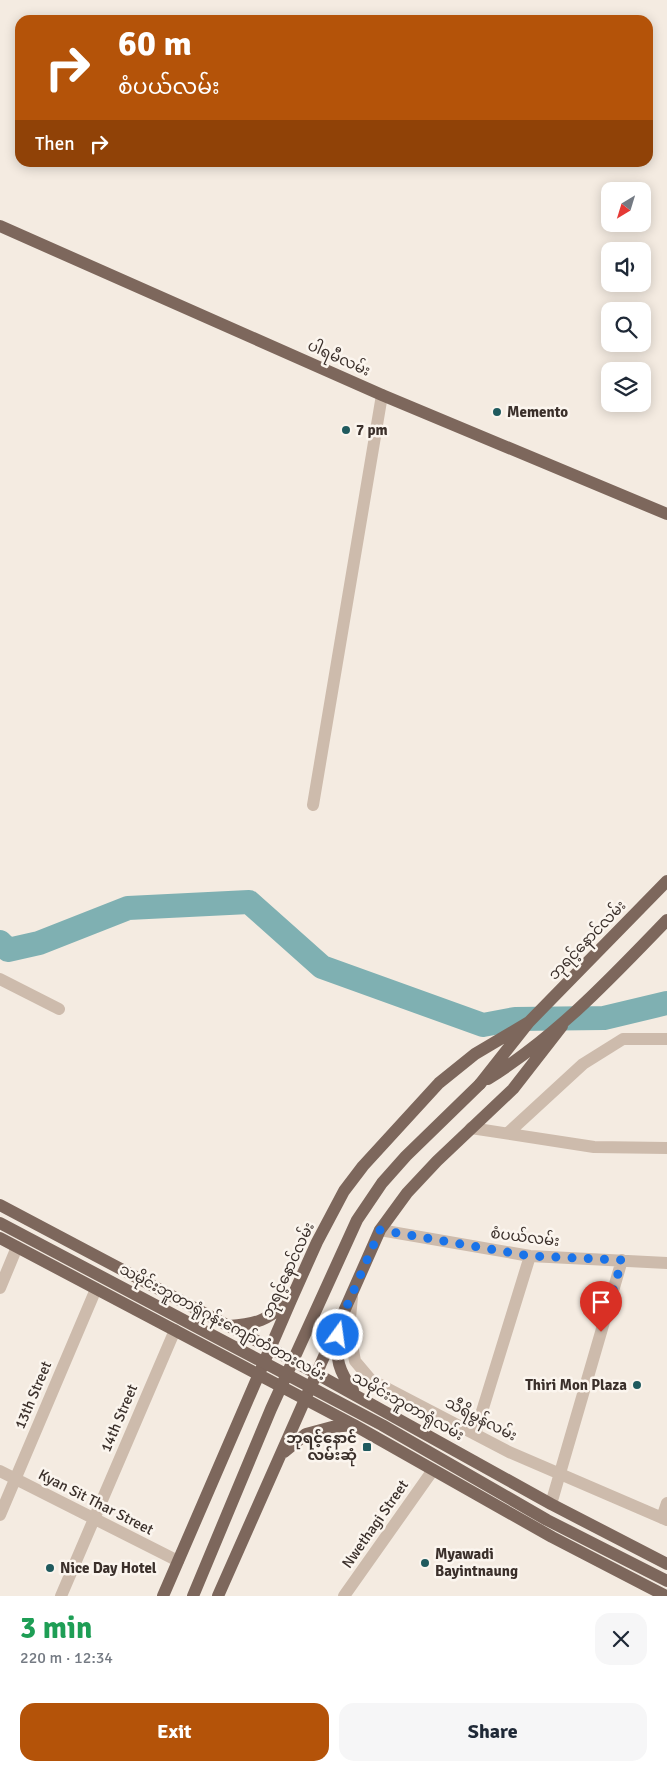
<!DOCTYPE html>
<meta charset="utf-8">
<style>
:root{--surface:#fff;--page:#f6f6f7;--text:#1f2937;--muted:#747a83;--accent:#b45309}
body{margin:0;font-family:Signika,"Noto Sans Myanmar",sans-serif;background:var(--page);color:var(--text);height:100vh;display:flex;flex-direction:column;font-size:19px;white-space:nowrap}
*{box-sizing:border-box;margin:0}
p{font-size:16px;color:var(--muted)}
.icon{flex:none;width:28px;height:28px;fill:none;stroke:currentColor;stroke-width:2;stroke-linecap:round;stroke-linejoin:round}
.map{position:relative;height:1596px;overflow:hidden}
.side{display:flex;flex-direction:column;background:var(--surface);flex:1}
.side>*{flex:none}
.top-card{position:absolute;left:15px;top:15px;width:638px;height:152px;border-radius:15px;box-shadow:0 2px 12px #0003;background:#b45309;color:#fff;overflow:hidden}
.needle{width:32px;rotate:218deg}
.buttons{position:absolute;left:601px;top:182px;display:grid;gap:10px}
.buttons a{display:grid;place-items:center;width:50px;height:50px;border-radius:10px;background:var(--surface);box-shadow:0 2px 12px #0003;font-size:25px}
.pin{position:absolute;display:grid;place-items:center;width:42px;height:42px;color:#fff;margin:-51px -21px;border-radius:50% 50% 50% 0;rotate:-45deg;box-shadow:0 0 5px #0007}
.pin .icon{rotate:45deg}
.me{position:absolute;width:55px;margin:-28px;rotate:14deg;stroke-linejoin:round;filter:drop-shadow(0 0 4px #0008)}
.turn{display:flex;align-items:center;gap:18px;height:105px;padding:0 20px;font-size:22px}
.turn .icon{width:65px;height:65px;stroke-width:2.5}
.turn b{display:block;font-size:35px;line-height:42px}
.then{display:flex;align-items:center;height:48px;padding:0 20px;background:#0003;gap:10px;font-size:19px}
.round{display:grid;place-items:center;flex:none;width:52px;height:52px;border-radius:15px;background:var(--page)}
.headline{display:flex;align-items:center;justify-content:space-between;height:85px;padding:0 20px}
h1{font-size:30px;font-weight:700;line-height:38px;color:#1e9e55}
.button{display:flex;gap:10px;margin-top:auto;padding:10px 20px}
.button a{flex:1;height:58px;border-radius:15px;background:var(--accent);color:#fff;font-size:20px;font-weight:700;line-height:58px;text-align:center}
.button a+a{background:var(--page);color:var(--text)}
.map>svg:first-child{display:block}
</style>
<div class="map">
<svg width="667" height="1596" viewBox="0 0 667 1596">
<rect width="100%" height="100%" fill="#f4ebe1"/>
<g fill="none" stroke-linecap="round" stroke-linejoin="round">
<!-- river -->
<path stroke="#7fb0b2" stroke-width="24" d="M0 942 8 950 39 943 128 908 249 902 322 967 483 1025 515 1019 604 1018 667 1003"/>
<!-- minor -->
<path stroke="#cdbbac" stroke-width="12" d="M313 805 382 395
M0 979 59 1009
M471 1128 594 1147 667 1148
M508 1133 583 1064 623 1039H667
M380 1230 530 1256 667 1263
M0 1288 17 1247
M352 1297 349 1328 355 1361 371 1380 509 1452 667 1520
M475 1434 530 1256
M0 1471 178 1561
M551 1504 622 1260
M0 1515 96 1289
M662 1518 667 1503
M61 1596 175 1330
M344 1596 433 1470"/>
<!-- major -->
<path stroke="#7d675c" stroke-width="12" d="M0 226 382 395 667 514
M488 1079C558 1035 610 979 667 920
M480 1084 529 1022 667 881
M0 1205 270 1348 551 1504 667 1564
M0 1238 354 1425 552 1537 666 1596
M229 1326C258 1324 266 1320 289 1302
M338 1335C335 1358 339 1372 353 1390
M284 1452 306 1434 332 1427 354 1425
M163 1596 291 1300 317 1242 344 1191 363 1166 439 1083 475 1054 529 1022
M218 1596 380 1230 407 1193 437 1161 513 1089 562 1026"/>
<!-- major-bridge -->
<path stroke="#7d675c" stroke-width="12" d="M0 1223 382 1425 547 1520 667 1581
M193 1596 271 1409 357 1220 382 1183 406 1156 480 1084"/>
</g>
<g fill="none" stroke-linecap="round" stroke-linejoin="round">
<!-- route -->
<path stroke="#1a73e8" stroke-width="9" stroke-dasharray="0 16.2" d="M338 1335 340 1322 380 1230 530 1256 622 1260 601 1332"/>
</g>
<!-- markers -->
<g fill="#1f5a5e" stroke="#fbf5ee" stroke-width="2">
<circle cx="497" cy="412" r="5"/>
<circle cx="346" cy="430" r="5"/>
<circle cx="637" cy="1385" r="5"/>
<rect x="362" y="1442" width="10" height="10" rx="2.5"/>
<circle cx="425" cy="1563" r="5"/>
<circle cx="50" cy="1568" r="5"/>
</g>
<g text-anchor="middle" stroke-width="5" stroke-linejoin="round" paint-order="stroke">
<!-- street labels -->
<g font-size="15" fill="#3b302b" stroke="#fbf5ee">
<text transform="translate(339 358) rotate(24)" y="5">ပါရမီလမ်း</text>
<text transform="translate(587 940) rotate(-46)" y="5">ဘုရင့်နောင်လမ်း</text>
<text transform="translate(525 1237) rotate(7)" y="5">စံပယ်လမ်း</text>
<text transform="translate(288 1270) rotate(-65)" y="5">ဘုရင့်နောင်လမ်း</text>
<text transform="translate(223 1322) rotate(28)" y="5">သမိုင်းဘူတာရုံဂုန်းကျော်တံတားလမ်း</text>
<text transform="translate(33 1395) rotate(-67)" y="5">13th Street</text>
<text transform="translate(408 1406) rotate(29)" y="5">သမိုင်းဘူတာရုံလမ်း</text>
<text transform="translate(119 1418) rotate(-67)" y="5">14th Street</text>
<text transform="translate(481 1419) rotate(27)" y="5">သီရိမွန်လမ်း</text>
<text transform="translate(96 1502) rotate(27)" y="5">Kyan Sit Thar Street</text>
<text transform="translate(375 1524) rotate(-55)" y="5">Nwethagi Street</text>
</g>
<!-- poi labels -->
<g font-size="15" font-weight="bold" fill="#3b302b" stroke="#fbf5ee" text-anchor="start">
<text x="507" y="417">Memento</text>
<text x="356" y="435">7 pm</text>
<text x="627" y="1390" text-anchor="end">Thiri Mon Plaza</text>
<text x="357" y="1443" text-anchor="end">ဘုရင့်နောင်<tspan x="357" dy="17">လမ်းဆုံ</tspan></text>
<text x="435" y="1559">Myawadi<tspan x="435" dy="17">Bayintnaung</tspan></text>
<text x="60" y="1573">Nice Day Hotel</text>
</g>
</g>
</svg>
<div class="buttons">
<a><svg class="needle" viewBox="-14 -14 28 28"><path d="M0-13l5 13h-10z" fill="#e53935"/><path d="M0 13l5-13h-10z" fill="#747a83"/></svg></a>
<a><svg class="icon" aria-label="sound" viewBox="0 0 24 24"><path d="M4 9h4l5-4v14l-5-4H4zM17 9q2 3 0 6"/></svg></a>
<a><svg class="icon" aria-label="search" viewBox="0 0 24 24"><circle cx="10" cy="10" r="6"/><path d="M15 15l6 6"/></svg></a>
<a><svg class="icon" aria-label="layers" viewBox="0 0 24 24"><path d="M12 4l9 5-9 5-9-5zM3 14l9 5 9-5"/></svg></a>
</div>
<div class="pin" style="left:601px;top:1332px;background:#d93025"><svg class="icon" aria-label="arrive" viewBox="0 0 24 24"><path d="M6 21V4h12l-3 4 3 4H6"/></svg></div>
<svg class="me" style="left:338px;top:1335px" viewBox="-20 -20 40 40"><circle r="17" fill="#1a73e8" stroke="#fff" stroke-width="3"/><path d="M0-11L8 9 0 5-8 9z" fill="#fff"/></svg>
<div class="top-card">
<div class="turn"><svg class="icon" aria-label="right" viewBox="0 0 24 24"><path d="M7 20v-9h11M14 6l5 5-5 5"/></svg><div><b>60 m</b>စံပယ်လမ်း</div></div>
<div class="then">Then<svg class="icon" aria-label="right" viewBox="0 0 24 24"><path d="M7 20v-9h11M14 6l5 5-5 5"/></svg></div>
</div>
</div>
<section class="side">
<div class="headline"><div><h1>3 min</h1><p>220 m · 12:34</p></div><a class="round"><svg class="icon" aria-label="close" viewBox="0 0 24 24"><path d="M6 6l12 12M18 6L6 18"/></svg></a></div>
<div class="button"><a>Exit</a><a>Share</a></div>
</section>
